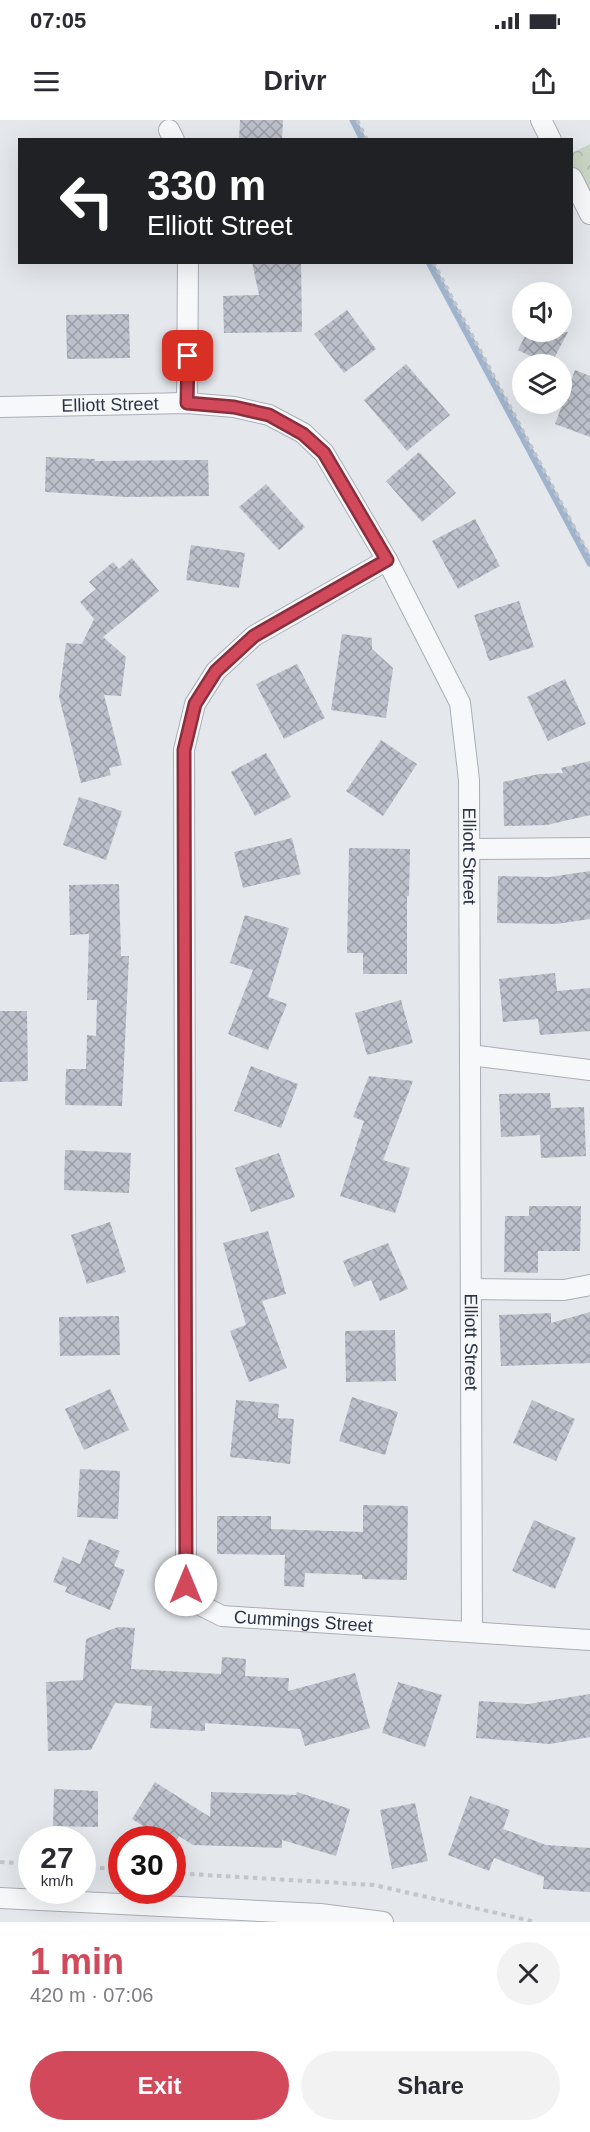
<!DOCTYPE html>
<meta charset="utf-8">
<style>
:root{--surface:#fff;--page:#f2f2f3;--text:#2b2b33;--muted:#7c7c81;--accent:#d1495b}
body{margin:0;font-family:Arial,sans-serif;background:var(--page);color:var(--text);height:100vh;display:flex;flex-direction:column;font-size:22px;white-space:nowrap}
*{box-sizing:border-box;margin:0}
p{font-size:20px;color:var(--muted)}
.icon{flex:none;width:33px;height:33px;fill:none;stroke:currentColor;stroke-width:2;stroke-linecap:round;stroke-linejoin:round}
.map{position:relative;height:1802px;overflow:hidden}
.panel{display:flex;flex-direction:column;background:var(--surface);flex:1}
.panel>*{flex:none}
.top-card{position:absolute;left:18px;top:18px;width:555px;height:126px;border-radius:0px;box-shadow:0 6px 24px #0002;background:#202124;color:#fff;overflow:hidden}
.fabs{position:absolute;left:512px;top:162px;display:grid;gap:12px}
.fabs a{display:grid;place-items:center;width:60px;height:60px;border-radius:50%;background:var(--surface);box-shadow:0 6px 24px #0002;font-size:30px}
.speed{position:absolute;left:18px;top:1706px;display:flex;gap:12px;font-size:30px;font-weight:700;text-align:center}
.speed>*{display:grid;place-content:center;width:78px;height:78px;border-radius:50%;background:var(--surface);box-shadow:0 6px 24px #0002;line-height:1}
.speed small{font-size:15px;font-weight:400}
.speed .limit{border:9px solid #d22;background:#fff;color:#111}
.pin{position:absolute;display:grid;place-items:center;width:51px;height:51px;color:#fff;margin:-26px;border-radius:12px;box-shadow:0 3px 9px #0006}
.me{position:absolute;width:66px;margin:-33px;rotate:0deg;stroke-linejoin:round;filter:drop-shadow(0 0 4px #0008)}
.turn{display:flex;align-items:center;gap:21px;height:126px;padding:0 30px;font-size:27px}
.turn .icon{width:78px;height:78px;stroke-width:2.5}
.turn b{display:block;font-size:42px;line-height:51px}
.round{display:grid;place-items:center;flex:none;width:63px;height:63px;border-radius:32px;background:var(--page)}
.summary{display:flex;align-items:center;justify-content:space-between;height:102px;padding:0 30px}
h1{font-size:36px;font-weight:800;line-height:45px;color:var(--accent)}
.action{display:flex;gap:12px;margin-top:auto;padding:12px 30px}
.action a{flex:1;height:69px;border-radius:36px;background:var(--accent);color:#fff;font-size:24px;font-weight:800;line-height:69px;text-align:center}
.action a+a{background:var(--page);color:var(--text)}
.status{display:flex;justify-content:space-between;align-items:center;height:42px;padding:0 30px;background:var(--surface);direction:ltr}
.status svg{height:16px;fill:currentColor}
header{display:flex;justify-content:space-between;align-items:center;height:78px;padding:0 30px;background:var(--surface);font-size:27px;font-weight:800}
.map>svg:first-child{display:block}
</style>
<div class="status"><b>07:05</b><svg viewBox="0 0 49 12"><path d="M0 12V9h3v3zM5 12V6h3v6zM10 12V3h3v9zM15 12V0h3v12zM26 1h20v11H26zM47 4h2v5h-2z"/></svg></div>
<header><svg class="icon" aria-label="menu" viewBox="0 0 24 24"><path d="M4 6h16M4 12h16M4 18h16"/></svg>Drivr<svg class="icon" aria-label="share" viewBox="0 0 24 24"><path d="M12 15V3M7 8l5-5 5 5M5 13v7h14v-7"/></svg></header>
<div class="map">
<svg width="590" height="1802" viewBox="0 0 590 1802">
<defs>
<pattern id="park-crowns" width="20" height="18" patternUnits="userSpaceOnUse" patternTransform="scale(1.5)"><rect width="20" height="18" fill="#c9d6c5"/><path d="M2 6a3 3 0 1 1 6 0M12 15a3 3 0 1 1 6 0" fill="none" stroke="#adb8ab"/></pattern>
<pattern id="building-cross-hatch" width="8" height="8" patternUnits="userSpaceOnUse" patternTransform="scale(1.5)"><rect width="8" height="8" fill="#bbc0ca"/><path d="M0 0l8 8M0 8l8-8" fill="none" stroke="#989da6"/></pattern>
</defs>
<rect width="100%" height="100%" fill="#e4e7ec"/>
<!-- park -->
<path fill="url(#park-crowns)" d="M590 24V94L572 58V33Z"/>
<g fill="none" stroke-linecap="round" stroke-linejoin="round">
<!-- stream -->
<path stroke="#9fb4cc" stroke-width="7" d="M353 0 363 20
M429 142 590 443"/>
</g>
<!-- building -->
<path fill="url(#building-cross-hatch)" d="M240 0H283L282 20H239Z
M252 142H301L302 212 224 213 223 176 259 175Z
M347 190 376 229 344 253 314 214Z
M129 194 130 238 67 239 66 195Z
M527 212H568L551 244H547L518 230Z
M406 244 450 295 407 331 364 280Z
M575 250 590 256V317L555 304Z
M419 332 456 373 422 402 386 361Z
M46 337 95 339V341L208 340 209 376 127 377 45 372Z
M266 364 305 407 279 430 239 387Z
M475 399 500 446 458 469 432 421Z
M191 425 245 433 239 468 186 460Z
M132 438 159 471 103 517 126 537 121 576 104 575 122 645 109 648 111 655 81 663 59 577 66 523 82 524 94 499 80 482 96 469 89 462 113 442 119 449Z
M519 481 534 527 489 541 474 495Z
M342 514 372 518V529L393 548 386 598 331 590Z
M297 544 325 598 284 619 256 564Z
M565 559 586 604 548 621 527 577Z
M381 620 417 644 383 696 346 671Z
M266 633 291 677 255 696 231 652Z
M590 641V695L547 705 504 706 503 662 539 654 563 653 561 648Z
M79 677 122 691 106 740 63 725Z
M292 718 301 754 243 768 234 732Z
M349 728 410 729 409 776H407V854H363V833H347Z
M590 751V799L556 804 497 803 498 756 550 757Z
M119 764 121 836H129L122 986 65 985 66 949H86L87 915 96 916 97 880H87L89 814 70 815 69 765Z
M245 795 289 808 268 877 287 884 268 930 228 914 253 850 230 843Z
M555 853 557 871 590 868V911L540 915 538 899 503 902 499 859Z
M401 880 413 923 367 935 355 893Z
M0 891H27L28 961 0 962Z
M251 946 298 964 281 1008 234 991Z
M369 956 413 961 383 1040 410 1048 395 1093 340 1076 364 1001 353 997Z
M550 973 551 988 584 987 586 1036 541 1038 540 1015 501 1017 499 974Z
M65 1030 131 1033 129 1073 64 1070Z
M279 1033 295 1077 251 1092 235 1048Z
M529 1086H581L580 1131H538V1153L504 1152 505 1096H529Z
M110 1102 126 1152 87 1164 71 1115Z
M268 1111 286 1174 262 1181 287 1248 249 1262 230 1211 246 1205 223 1123Z
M388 1123 408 1169 380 1181 371 1160 354 1167 343 1141Z
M590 1192V1243L501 1246 499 1195 551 1193V1203Z
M119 1196 120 1235 60 1236 59 1197Z
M395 1210 396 1261 346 1262 345 1211Z
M110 1269 129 1310 84 1330 65 1289Z
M352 1277 398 1292 385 1335 339 1321Z
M236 1280 279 1284 278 1298 294 1299 290 1344 230 1337Z
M532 1280 575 1299 556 1341 513 1323Z
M80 1349 120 1351 118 1399 77 1397Z
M363 1385 408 1386 407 1460 362 1459V1455L305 1453 304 1467 284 1466 285 1435 217 1434V1396H271V1409L363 1412Z
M534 1400 576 1418 555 1469 512 1451Z
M89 1419 120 1431 114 1446 125 1450 110 1490 65 1472 67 1467 53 1462 63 1437 80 1444Z
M118 1507 135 1508 131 1549 221 1554 222 1537 246 1539 245 1556 289 1558 288 1571 355 1553 370 1608 305 1626 300 1609 205 1603V1611L150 1608 152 1586 115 1583 91 1630 48 1631 46 1562 83 1560 86 1519Z
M398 1562 442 1575 425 1627 382 1613Z
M590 1574V1617L550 1624 476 1618 479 1581 528 1584Z
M155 1662 210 1697 211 1672 296 1675 297 1672 350 1689 336 1736 282 1720V1728L193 1725 179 1716 173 1725 172 1719H164L132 1699Z
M54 1669 98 1671V1707L53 1706Z
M470 1676 510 1690 503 1709 546 1725 590 1728V1772L543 1769 544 1757 494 1738 489 1751 448 1735Z
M415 1683 428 1741 392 1749 380 1690Z"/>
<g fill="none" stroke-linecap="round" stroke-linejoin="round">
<!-- street casing -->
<g stroke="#a9aeb7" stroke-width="22">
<g id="street">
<path d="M541 0 551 20"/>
<path d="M169 10 174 20"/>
<path d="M572 58 590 94"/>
<path d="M187 283 188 142"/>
<path id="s1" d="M0 287 187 283 234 287 269 295 303 313 324 333 387 440 460 583 469 660 472 1512"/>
<path id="s2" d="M387 440 254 516 216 551 195 584 184 630 186 1465 198 1484 222 1496 590 1520"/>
<path d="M470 729 590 728"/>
<path d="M470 935 590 950"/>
<path d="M471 1169 564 1170 590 1165"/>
<path d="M0 1778 320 1794 383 1802"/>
</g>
</g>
<!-- path -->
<path stroke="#c2c5cb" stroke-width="4" stroke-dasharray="4.5 4.5" stroke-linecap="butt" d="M357 0 367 20
M433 142 590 437
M0 1742 32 1744
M82 1747 122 1749
M172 1753 374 1765 536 1802"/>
<!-- street -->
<use href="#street" stroke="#f7f8fa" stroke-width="20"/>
</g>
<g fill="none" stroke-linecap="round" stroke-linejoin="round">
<!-- route casing -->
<g stroke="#882f3b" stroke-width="15">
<path id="route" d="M186 1465 184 630 195 584 216 551 254 516 387 440 324 333 303 314 269 295 234 287 187 283 188 236"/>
</g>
<!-- route -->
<use href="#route" stroke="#d1495b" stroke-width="10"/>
</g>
<g text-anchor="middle" stroke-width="6" stroke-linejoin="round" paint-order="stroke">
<!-- street labels -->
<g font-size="18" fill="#2b3445" stroke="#f4f6f9">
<text dy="6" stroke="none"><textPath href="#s1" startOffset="110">Elliott Street</textPath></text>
<text dy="6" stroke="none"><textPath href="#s1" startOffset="776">Elliott Street</textPath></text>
<text dy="6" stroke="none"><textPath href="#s1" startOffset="1262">Elliott Street</textPath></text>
<text dy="6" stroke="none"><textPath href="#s2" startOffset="1257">Cummings Street</textPath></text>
</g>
</g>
</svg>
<div class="fabs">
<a><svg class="icon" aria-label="sound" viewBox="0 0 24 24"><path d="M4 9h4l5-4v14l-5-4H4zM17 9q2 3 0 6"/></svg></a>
<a><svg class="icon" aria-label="layers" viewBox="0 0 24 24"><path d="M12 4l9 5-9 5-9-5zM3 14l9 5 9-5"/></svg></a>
</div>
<div class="speed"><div>27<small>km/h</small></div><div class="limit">30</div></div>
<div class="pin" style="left:188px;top:236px;background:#d93025"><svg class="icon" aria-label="arrive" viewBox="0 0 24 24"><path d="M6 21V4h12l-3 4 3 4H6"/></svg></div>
<svg class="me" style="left:186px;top:1465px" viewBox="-20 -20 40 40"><circle r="19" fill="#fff"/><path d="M0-13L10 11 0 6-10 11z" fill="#d1495b"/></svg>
<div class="top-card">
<div class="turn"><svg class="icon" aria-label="left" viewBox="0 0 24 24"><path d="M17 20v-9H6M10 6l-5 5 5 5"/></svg><div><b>330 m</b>Elliott Street</div></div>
</div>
</div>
<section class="panel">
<div class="summary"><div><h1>1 min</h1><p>420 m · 07:06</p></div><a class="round"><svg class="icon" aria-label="close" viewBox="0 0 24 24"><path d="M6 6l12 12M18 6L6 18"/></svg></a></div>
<div class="action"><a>Exit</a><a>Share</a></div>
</section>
